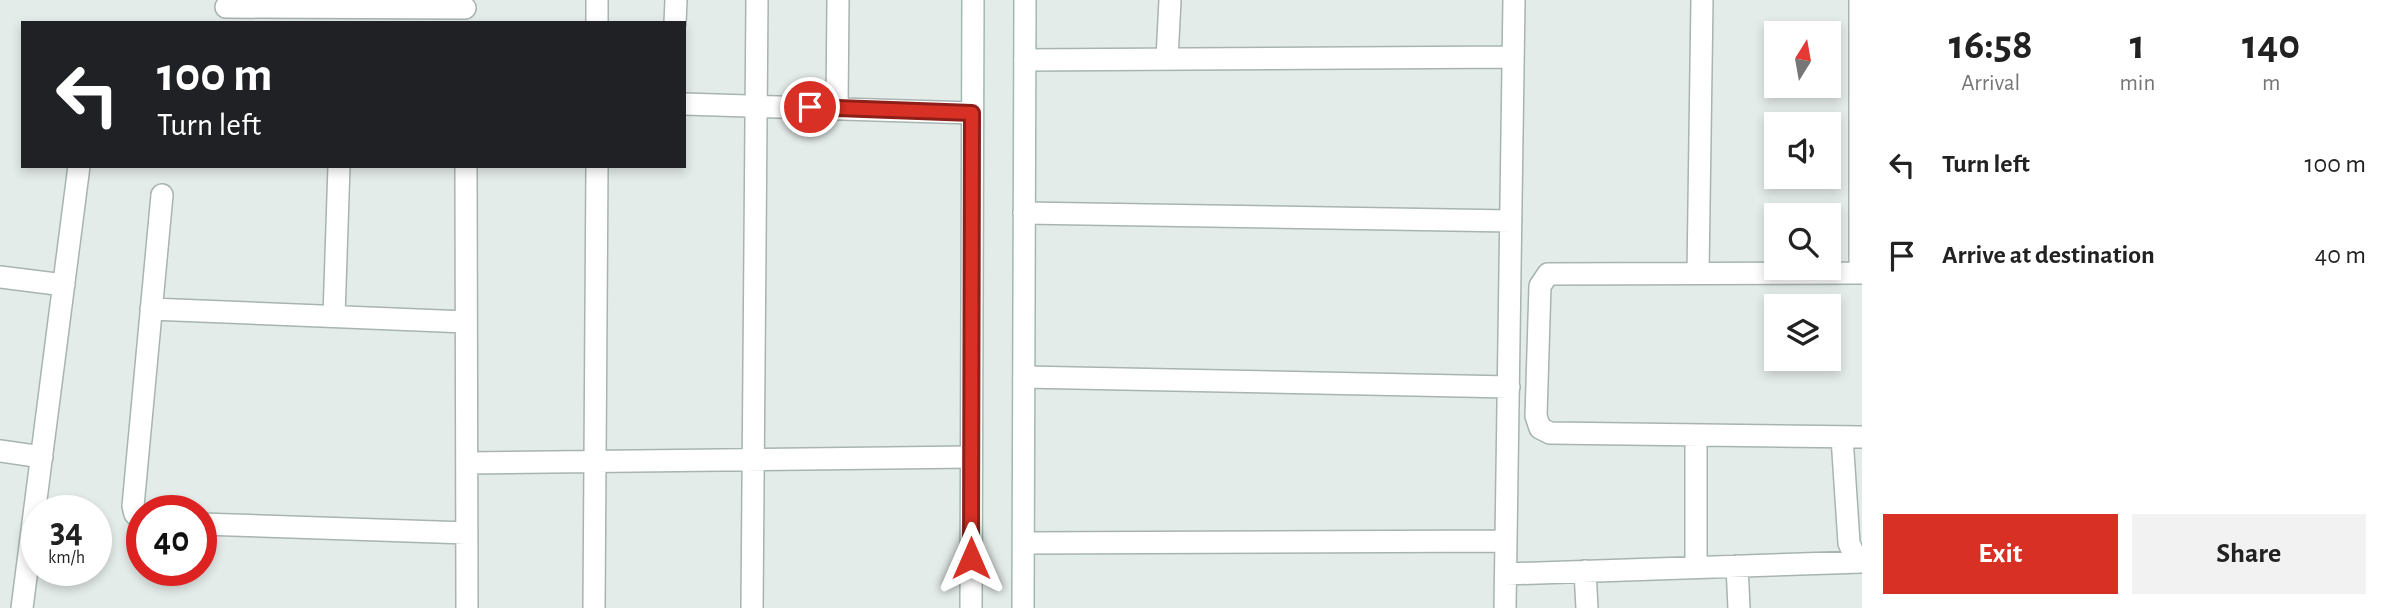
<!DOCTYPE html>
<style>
:root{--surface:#fff;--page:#f2f2f2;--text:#222;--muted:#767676;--accent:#d93025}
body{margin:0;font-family:"Alegreya Sans",sans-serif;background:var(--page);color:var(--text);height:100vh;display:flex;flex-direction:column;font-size:26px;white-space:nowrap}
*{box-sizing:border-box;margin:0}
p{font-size:23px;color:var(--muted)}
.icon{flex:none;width:38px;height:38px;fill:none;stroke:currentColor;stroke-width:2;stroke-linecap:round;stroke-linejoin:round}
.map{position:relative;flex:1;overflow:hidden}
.drawer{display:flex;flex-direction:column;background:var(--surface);width:525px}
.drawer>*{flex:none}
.banner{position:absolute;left:21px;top:21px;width:665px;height:147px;border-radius:0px;box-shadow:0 4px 10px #0003;background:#202124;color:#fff;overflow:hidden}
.needle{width:46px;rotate:11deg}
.controls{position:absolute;left:1764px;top:21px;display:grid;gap:14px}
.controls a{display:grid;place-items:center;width:77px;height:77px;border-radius:0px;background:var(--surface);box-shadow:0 4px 10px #0003;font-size:35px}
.speed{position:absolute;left:21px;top:495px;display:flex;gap:14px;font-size:35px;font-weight:700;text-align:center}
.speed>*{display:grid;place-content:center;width:91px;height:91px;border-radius:50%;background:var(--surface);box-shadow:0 4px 10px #0003;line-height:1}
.speed small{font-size:18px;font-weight:400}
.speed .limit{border:10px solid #d22;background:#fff;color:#111}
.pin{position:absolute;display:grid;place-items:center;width:60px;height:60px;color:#fff;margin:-30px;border:4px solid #fff;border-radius:50%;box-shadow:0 2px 7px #0007}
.me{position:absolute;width:77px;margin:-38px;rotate:0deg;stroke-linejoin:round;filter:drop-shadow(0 0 5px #0008)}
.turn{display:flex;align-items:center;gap:24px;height:147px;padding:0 21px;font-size:32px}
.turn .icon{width:91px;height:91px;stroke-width:2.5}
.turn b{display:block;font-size:49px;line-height:60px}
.eta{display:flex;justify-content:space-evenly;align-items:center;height:119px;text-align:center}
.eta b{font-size:42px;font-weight:700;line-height:49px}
.primary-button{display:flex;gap:14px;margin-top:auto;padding:14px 21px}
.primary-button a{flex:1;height:80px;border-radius:0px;background:var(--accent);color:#fff;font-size:28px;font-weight:700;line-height:80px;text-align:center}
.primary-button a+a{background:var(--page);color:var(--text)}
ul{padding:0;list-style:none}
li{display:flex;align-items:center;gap:21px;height:91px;padding:0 21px}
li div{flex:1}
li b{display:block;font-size:26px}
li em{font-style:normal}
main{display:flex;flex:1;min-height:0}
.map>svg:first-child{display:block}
</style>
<main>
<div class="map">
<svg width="1862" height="608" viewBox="0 0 1862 608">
<rect width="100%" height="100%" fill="#e4ece9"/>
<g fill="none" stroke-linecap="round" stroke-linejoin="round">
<!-- street casing -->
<g stroke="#a7b4b1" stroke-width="24">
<path id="street" d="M226 7 465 8
M597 23V0
M675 23 676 0
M1167 59 1170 0
M1025 60 1513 57
M684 104 972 113
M837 108 838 0
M466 166 467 608
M1024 213 1511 221
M1698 273 1702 0
M1860 273V0
M1862 273 1548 274 1540 286 1536 416 1540 428 1550 433 1862 437
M0 277 64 285
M151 309 466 322
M334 316 339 166
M1024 377 1509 387
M1696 436V567
M1842 437 1849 543 1855 557 1862 561
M0 451 42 457
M467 463 971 457
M142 520 135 514 133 506 162 195
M201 524 467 533
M1024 543 1506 541
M1737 566 1739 608
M1585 571 1587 608
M1506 574 1862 562
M22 608 79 166
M594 608 597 166
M752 608 757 0
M1505 608 1514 0"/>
</g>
<!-- secondary casing -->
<g stroke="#a2b8b2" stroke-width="24">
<path id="secondary" d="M971 608 973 0
M1023 608 1025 0"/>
</g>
<!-- street -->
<use href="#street" stroke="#fff" stroke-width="21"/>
<!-- secondary -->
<use href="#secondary" stroke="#fff" stroke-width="21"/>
</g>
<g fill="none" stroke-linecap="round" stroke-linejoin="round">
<!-- route casing -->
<g stroke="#8d1f18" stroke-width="18">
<path id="route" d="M810 107 972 113 971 558"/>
</g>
<!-- route -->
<use href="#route" stroke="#d93025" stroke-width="12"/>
</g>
</svg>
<div class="controls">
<a><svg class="needle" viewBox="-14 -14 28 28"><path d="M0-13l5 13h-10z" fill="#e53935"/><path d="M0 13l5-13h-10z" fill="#767676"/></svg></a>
<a><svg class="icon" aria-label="sound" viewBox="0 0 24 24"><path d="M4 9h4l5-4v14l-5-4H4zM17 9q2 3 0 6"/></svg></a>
<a><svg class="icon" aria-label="search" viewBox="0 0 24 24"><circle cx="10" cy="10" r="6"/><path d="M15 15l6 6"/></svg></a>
<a><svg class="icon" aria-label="layers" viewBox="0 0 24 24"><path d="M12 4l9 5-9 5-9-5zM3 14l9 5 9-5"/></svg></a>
</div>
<div class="speed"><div>34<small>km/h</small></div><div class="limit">40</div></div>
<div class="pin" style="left:810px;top:107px;background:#d93025"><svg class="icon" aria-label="arrive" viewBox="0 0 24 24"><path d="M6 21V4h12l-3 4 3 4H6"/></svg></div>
<svg class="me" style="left:971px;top:558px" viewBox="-20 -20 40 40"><path d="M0-17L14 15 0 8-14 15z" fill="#d93025" stroke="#fff" stroke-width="4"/></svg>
<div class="banner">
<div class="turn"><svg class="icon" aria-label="left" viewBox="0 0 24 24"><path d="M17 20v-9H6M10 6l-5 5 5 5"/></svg><div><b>100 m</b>Turn left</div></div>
</div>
</div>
<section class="drawer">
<div class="eta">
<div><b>16:58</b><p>Arrival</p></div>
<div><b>1</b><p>min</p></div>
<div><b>140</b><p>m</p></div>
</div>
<ul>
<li><svg class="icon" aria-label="left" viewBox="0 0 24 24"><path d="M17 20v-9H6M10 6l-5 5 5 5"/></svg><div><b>Turn left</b></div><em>100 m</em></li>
<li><svg class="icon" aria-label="arrive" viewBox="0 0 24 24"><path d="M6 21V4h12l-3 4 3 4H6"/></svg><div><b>Arrive at destination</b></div><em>40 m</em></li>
</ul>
<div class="primary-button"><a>Exit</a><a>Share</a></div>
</section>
</main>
